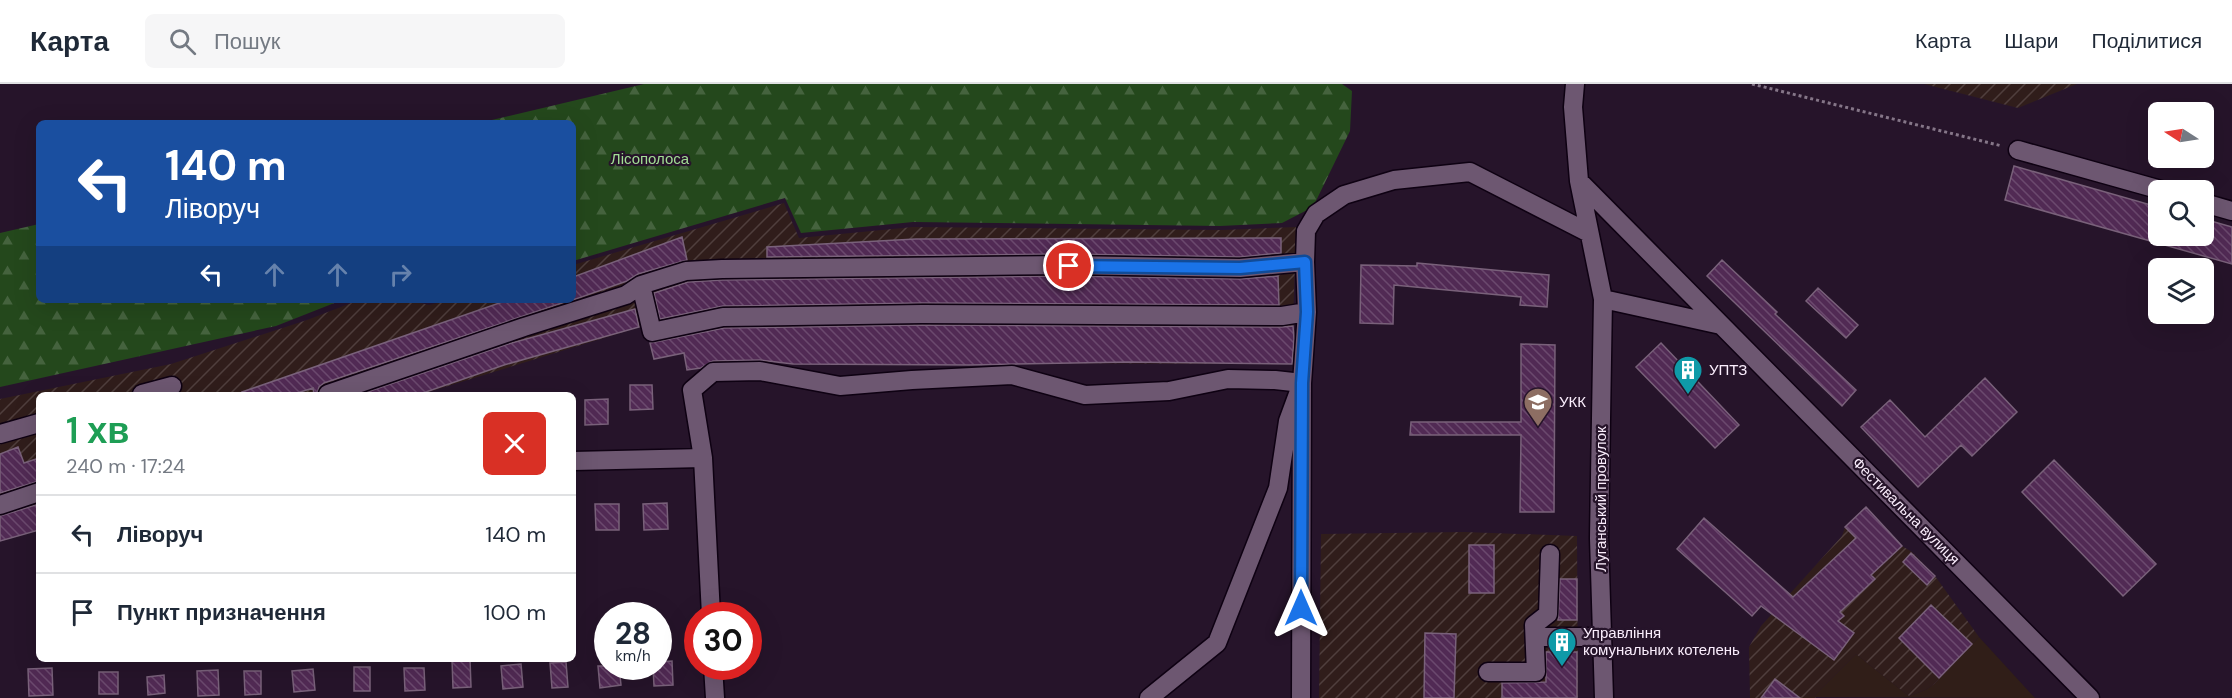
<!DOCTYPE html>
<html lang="uk">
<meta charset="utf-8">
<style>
:root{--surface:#fff;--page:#f6f6f7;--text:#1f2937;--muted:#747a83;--line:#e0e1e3}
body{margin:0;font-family:"DM Sans",sans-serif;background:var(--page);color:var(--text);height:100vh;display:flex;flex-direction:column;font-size:22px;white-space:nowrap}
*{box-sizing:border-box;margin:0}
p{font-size:20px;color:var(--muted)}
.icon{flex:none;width:33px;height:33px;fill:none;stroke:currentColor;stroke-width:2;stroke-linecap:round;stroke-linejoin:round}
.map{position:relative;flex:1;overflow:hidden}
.sheet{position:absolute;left:36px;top:308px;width:540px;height:270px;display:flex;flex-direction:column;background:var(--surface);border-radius:9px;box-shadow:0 6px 24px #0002}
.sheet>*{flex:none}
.hud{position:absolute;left:36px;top:36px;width:540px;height:183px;border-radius:9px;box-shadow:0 6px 24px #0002;background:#1a4fa0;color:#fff;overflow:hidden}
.needle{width:39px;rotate:282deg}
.controls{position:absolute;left:2148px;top:18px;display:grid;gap:12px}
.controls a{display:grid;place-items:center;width:66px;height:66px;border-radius:9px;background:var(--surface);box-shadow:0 6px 24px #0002;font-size:30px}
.speed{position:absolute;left:594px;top:518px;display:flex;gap:12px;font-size:30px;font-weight:700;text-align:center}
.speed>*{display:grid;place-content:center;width:78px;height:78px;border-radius:50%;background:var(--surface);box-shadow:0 6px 24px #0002;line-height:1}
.speed small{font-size:15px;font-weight:400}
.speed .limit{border:9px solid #d22;background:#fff;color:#111}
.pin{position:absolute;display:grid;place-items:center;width:51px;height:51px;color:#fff;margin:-26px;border:3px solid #fff;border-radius:50%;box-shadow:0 2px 6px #0007}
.me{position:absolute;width:66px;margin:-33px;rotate:0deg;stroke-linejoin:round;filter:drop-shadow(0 0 4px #0008)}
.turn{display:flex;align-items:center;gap:21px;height:126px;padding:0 30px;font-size:27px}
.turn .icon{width:78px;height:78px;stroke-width:2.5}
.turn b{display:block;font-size:42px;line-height:51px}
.lanes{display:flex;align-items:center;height:57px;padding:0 30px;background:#0003;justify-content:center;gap:30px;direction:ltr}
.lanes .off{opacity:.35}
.round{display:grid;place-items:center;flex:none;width:63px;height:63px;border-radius:9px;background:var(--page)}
.summary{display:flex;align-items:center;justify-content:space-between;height:102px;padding:0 30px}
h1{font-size:36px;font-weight:600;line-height:45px;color:#1e9e55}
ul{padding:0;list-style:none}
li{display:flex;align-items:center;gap:18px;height:78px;padding:0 30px;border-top:2px solid var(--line)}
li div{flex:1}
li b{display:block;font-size:22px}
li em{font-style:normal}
header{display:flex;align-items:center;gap:36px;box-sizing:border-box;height:84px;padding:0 30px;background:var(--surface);border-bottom:2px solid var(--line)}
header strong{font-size:28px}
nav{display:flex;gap:33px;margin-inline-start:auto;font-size:21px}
.search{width:420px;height:54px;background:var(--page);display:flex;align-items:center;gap:15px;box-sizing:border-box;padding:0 21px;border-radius:9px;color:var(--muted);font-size:22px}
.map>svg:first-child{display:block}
</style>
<header>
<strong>Карта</strong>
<div class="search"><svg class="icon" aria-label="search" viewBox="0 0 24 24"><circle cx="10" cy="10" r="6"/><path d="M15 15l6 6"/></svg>Пошук</div>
<nav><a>Карта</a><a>Шари</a><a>Поділитися</a></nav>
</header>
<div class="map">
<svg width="2232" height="614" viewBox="0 0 2232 614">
<defs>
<pattern id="industrial-furrows" width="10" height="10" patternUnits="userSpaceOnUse" patternTransform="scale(1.5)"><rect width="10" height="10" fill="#301d1b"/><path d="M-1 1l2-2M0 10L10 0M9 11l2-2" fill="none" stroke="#4f3e3d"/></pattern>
<pattern id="forest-firs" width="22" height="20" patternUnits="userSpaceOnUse" patternTransform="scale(1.5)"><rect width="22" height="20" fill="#24481c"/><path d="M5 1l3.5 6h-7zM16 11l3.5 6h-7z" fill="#45633e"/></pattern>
<pattern id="building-back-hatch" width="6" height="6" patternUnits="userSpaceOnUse" patternTransform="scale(1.5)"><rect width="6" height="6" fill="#512a54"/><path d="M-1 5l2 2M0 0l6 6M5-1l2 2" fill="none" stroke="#6b496e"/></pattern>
</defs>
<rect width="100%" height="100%" fill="#26142a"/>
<!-- commercial -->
<path fill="#301e18" d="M1979 553 2035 614 1813 613 1856 570 1909 612 1925 606 1934 600Z"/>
<!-- industrial -->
<path fill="url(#industrial-furrows)" d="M1924 0H2077L2018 24Z
M784 119 799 154 913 143 1222 146 1296 143 1293 241 1295 280 741 278 687 286 684 269 654 275 646 241 422 310H39V446L0 457V315L171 280 307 236 359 216H406L429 221 450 216H573V181Z
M1866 423 1902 462 1912 468 1935 492 1979 553 1934 600 1925 606 1909 612 1856 570 1814 612 1816 614H1750L1749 563 1761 542 1842 452 1845 443Z
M1464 448 1577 452 1578 614H1319L1321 450Z"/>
<!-- forest -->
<path fill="url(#forest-firs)" d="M644 0H1342L1352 7 1350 47 1313 123 1282 139 1220 142 913 138 801 149 785 114 573 177V39H479Z
M39 140V216H342L276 242 0 303V149Z"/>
<!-- building -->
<path fill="url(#building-back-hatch)" stroke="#79617a" stroke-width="1.5" d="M2014 82 2158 123V152H2204V135L2232 143V180L2005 116Z
M682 153 687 176 638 190 627 197 573 216V193Z
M1281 154V169L1240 173 1069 170 767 173V163L916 155Z
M1722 176 1777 228 1775 230 1856 306 1842 322 1707 192Z
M1417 179 1549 191 1547 223 1520 221 1521 213 1394 201 1393 240 1360 239 1361 181 1417 182Z
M1069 192 1240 195 1278 192 1279 221 922 219 723 222 660 235 654 209 688 198 722 196Z
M1818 204 1858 241 1846 254 1806 217Z
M508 216H565V218L324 299 319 303 317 310H314L313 304 294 310H243L242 308Z
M635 225 639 243 504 281 420 310H361L508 260Z
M922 241 1282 243 1293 242 1294 255 1292 280 1128 278 969 281 793 280 760 276 713 277 701 284 687 286 684 269 654 275 650 259 724 244Z
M1661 259 1739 341 1715 364 1636 283Z
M1521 260 1555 261 1554 428H1520L1521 351H1410L1411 338H1521Z
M1985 294 2017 328 1972 372 1961 361 1918 403 1861 343 1890 316 1925 353Z
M630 301H652L653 325 630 326Z
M608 315V340L585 341V316Z
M18 363 24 379 39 374V397L0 409V370Z
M2054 376 2156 480 2123 512 2022 408Z
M667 419 668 445 644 446 643 420Z
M39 420V446L0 457V432Z
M595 420H619V446H596Z
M1866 423 1902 462 1871 491 1875 495 1840 528 1844 532 1838 537 1854 549 1834 576 1761 522 1752 532 1677 465 1704 434 1793 513 1856 454 1845 443Z
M1469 461H1494V509H1469Z
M1911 469 1935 492 1927 501 1903 478Z
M1560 495H1577V536H1558Z
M1931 521 1972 560 1939 594 1899 554Z
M1425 549 1456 550 1454 614H1424Z
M1546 568H1577V614H1502V599L1546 598Z
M470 575 471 603 453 604 452 576Z
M672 577 673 601 654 602 653 582H658V578Z
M566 578 568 603 552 604 550 579Z
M521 580 523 603 503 605 501 582Z
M598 582H619L621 601 600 604Z
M354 583H370V607H354Z
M52 584 53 611 29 612 28 585Z
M404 584H424L425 606 405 607Z
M313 585 315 606 294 608 292 587Z
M218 586 219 611 198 612 197 587Z
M244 587H261V610L245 611Z
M99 588H118V610H99Z
M164 591 165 609 148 611 147 593Z
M1775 595 1800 614H1761Z"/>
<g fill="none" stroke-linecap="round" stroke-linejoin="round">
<!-- minor casing -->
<g stroke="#0e0112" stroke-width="21">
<path id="minor" d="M1575 0 1573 23 1579 97 1603 215 1599 454 1604 614
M2018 66 2161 106
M1579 97 2090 614
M2204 119 2232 127
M641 201 652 248 723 233 922 230 1282 232 1307 228
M1603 215 1721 241
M142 310 172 302
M328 310 524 243 626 211 641 201 686 187 722 185 1069 181 1240 184 1305 178
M0 350 39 339
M573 377 703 374
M0 421 39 408
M711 531 703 374 692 306 713 288 760 287 840 302 912 296 1012 291 1085 311 1169 307 1228 295 1275 296 1302 299 1288 337 1278 404 1217 559 1149 614
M1535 553H1602
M713 582 715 614
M1488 588H1536L1534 541 1548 530 1550 470
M1301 614 1302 299 1307 228 1305 178 1306 147 1316 130 1344 111 1394 96 1470 88 1589 149"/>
</g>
<!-- path -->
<path stroke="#857688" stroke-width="3" stroke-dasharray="3 3" stroke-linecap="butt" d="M1752 0 2002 62"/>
<!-- minor -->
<use href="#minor" stroke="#6d5771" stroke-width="18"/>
</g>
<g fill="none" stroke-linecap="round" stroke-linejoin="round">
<!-- route casing -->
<g stroke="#114b97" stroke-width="15">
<path id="route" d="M1069 182 1240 184 1305 178 1307 228 1302 299 1301 524"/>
</g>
<!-- route -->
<use href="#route" stroke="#1a73e8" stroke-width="10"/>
</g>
<!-- icons -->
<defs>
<g id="building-pin" transform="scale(1.5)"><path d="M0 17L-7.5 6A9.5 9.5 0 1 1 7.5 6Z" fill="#0f9aa8" stroke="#26142a"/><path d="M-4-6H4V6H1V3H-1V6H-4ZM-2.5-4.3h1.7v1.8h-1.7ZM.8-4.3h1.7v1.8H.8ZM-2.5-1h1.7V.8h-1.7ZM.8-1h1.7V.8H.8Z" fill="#fff"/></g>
<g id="university-pin" transform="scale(1.5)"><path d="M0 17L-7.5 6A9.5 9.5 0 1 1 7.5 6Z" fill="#8d6e63" stroke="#26142a"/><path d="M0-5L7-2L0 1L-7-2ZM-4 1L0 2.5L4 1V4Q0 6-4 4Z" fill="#fff"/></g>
</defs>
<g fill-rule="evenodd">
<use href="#building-pin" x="1688" y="286"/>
<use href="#university-pin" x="1538" y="318"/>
<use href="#building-pin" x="1562" y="558"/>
</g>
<g text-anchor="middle" stroke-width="4.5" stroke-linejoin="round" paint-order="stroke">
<!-- park labels -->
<g font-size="15" fill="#a2dd95" stroke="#26142a">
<text x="650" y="80">Лісополоса</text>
</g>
<!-- poi labels -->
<g font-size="15" fill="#faedfc" stroke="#26142a" text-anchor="start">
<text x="1709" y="291">УПТЗ</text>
<text x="1559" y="323">УКК</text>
<text x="1583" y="554">Управління<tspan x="1583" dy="17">комунальних котелень</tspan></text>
</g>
<!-- street labels -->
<g font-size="15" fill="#faedfc" stroke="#26142a">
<text transform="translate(1601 415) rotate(-90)" y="5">Луганський провулок</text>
<text transform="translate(1906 427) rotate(45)" y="5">Фестивальна вулиця</text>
</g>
</g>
</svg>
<div class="controls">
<a><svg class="needle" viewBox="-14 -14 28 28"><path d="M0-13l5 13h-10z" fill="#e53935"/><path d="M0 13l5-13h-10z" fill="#747a83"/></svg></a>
<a><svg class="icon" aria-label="search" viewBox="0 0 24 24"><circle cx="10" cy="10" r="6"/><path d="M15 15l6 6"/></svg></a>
<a><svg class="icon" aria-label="layers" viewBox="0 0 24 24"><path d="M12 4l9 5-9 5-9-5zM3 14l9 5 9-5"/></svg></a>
</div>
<div class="speed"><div>28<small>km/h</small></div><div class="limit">30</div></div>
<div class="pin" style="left:1069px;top:182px;background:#d93025"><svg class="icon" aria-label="arrive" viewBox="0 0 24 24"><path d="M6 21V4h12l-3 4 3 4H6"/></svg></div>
<svg class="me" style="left:1301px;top:524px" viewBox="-20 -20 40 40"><path d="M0-17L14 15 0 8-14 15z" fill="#1a73e8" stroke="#fff" stroke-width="4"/></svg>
<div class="hud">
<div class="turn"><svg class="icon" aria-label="left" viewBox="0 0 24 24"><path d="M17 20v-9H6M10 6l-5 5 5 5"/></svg><div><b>140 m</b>Ліворуч</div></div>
<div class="lanes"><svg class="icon" aria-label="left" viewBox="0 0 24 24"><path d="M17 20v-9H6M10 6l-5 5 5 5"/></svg><svg class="icon off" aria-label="ahead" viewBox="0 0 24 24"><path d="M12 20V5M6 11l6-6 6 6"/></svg><svg class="icon off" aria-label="ahead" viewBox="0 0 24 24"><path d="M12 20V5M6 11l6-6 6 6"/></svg><svg class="icon off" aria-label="right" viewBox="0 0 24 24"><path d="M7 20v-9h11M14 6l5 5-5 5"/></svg></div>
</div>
<section class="sheet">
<div class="summary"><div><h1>1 хв</h1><p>240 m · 17:24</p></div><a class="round" style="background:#d93025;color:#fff"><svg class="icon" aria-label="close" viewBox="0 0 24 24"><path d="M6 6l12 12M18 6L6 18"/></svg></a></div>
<ul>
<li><svg class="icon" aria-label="left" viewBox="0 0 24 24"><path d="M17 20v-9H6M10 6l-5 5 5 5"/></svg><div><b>Ліворуч</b></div><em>140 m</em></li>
<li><svg class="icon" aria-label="arrive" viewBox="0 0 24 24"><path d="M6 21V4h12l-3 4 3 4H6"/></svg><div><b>Пункт призначення</b></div><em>100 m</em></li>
</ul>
</section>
</div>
